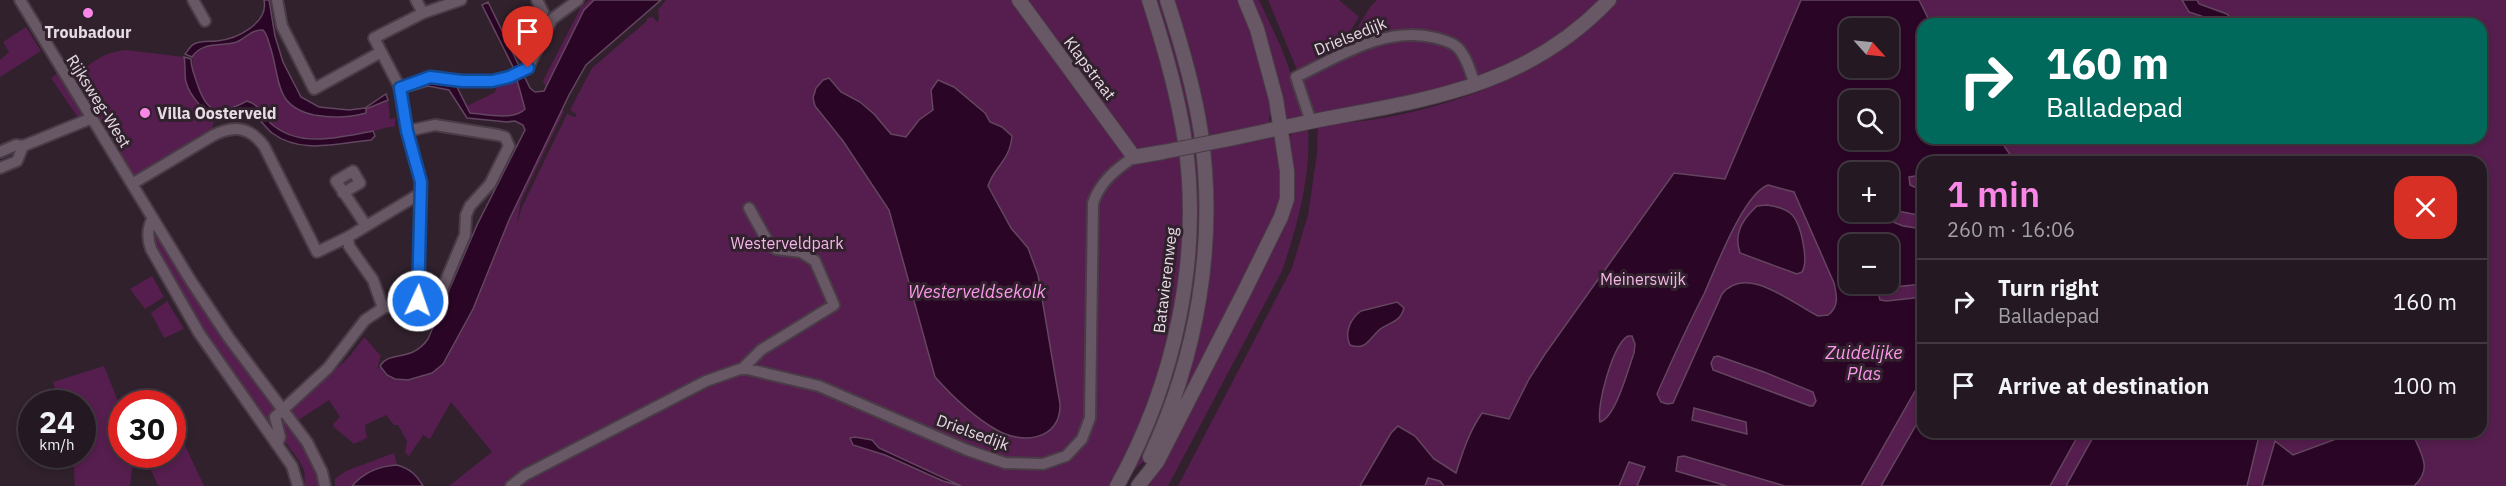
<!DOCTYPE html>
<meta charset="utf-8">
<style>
:root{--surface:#241922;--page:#2c222a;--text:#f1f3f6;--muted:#a3a0a5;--line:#413840;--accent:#fa87e7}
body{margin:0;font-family:"IBM Plex Sans",sans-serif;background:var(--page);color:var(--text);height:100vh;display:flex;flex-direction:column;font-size:22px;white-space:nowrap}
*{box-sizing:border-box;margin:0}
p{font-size:20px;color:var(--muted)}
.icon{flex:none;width:33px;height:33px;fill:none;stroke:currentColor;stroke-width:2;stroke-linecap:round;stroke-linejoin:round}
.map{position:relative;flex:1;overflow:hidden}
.details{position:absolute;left:1917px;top:156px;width:570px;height:282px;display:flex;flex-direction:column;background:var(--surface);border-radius:18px;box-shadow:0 3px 9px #0003,0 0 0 2px var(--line)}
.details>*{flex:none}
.banner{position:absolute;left:1917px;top:18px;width:570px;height:126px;border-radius:18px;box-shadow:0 3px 9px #0003,0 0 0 2px var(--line);background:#00695c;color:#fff;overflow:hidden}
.needle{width:39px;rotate:117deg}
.controls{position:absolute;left:1839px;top:18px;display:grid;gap:12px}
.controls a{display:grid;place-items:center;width:60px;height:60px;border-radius:12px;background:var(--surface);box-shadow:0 3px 9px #0003,0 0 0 2px var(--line);font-size:30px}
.speed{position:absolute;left:18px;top:390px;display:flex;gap:12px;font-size:30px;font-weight:700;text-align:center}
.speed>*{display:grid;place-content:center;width:78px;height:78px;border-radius:50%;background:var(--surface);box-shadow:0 3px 9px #0003,0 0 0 2px var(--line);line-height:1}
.speed small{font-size:15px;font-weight:400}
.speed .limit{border:9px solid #d22;background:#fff;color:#111}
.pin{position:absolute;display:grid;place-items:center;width:51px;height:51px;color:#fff;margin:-62px -26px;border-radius:50% 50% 50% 0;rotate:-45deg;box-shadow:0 0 6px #0007}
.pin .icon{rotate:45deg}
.me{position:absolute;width:66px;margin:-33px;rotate:3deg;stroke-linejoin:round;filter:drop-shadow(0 0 4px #0008)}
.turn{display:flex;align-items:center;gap:21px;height:126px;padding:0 30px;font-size:27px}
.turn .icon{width:78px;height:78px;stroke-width:2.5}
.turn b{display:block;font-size:42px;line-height:51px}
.round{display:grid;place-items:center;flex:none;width:63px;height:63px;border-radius:18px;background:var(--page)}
.headline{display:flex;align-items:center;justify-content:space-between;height:102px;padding:0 30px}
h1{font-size:36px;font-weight:600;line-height:45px;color:var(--accent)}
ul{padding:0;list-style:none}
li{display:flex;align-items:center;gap:18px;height:84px;padding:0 30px;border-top:2px solid var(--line)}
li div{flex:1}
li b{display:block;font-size:22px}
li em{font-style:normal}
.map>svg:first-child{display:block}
</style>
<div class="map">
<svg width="2506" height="486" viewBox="0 0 2506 486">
<rect width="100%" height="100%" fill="#30212d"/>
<!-- green -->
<path fill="#561e4e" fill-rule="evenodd" d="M589 0H594L584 10 546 87 543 81 581 7Z
M666 0H1238L1263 64 1271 111 1269 117 1280 166 1282 199 1240 292 1160 445 1118 486H449L492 452 451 402 430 439 423 435 409 456 405 453 407 441 398 425H394L386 415 365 425 367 438 354 444 334 427 333 424 340 417 329 400 297 421 291 411 350 356 364 337 381 356 377 369 380 367 386 375 395 379 473 309 509 220 562 110 564 111 521 201 516 227 522 207 567 114 575 117 577 115 570 110 592 68 647 21V18L653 17 657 22 659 20 658 10Z
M1248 0H1259L1281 47 1305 112 1304 118 1289 122 1284 118Z
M1268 0H1339L1359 17C1337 52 1336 55 1298 72Z
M1377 0H1603L1587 16 1527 56 1516 59 1509 68 1480 77 1466 53 1430 33 1351 46 1350 40 1370 7Z
M1616 0H2506V486H1178L1292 268 1308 215 1317 154 1318 124C1383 124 1468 101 1526 71 1560 54 1589 27 1616 0ZM1923 24H2481V138H1923ZM1850 28H1888V68H1850ZM1850 100H1888V140H1850ZM1923 162H2481V432H1923ZM1850 172H1888V212H1850ZM1850 244H1888V284H1850Z
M26 27 41 51 0 77V60L9 52 3 42Z
M258 29 263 30C276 44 276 72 281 91 289 121 345 118 367 109 375 106 381 102 388 100L390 119 395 118V127C388 126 381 130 373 131 347 137 310 145 286 133 269 125 263 110 247 101 237 106 223 116 212 109 199 102 188 66 194 54 207 41 229 46 246 38 250 35 253 31 258 29Z
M1408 39C1432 42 1451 42 1463 66 1466 72 1467 78 1464 85L1316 116 1302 81 1305 76 1385 42Z
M126 50 184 57C185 80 197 104 215 118L211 132 133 177 94 110 73 79C89 64 103 52 126 50Z
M59 72 83 114 79 119 51 78Z
M516 75 525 109C514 121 485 114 470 113L467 106 494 93 500 83Z
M1304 128 1308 130C1311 177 1297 227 1282 271L1168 486H1148L1287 212V140L1294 131Z
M152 231 156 232 217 332 275 408 274 414 266 419 263 418 206 336 155 247Z
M152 276 164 297 145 309 130 289Z
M167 301 184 329 164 338 151 313Z
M104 366 121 409 122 454 134 455 130 486H75L73 455 82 454V404L59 403 53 382Z
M281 417 311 460 319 486H305C304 481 305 475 304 471 298 452 274 439 281 417Z
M183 441 204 486H158L145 456 172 454 173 445Z
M394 453 397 465 386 466 352 486H335V479L346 471Z"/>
<!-- water -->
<path fill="#2b0526" stroke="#63465f" stroke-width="1.5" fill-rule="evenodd" d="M264 0H269L275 36 283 62 301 97 319 107 349 110 365 108 386 94 388 100 366 109V113C349 118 331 118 314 115 273 106 281 79 270 46 268 40 267 34 263 30 252 29 246 38 237 42 221 47 202 41 192 57L185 54C188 51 190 46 194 44 202 40 209 42 217 41 237 39 269 23 264 0Z
M594 0H661L586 65 569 95 509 220 473 309 443 364 432 373 408 380 395 379 387 375 380 366C389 350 411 363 428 339L477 225 525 130 523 125 515 121 507 122 467 118 449 90 428 86 408 92 407 88 432 80 456 85 470 113C486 114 514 121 525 109L514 69 482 5 488 2 530 88 535 92 544 91 584 10Z
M1801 0H1919L1931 24H1923V138H1999L2015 162H1923V175L1909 177 1910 185 1923 191V216L1898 211 1893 213V222L1903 226 1923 229V284L1883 288 1878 292 1880 300 1887 301 1923 297V377L1861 486H1785L1684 456 1678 457 1676 471 1727 486H1637L1645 467 1629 462 1619 486H1444L1440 481 1428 478 1425 486H1360L1391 433 1398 426 1415 436 1434 459 1456 473C1463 451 1469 432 1482 413L1509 419 1529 379 1545 354 1674 173 1725 179ZM1850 28H1888V68H1850ZM1850 100H1888V140H1850ZM1850 172H1888V212H1850ZM1768 185 1794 192 1834 283C1837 296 1839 307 1828 315L1818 316C1793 304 1746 263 1722 294L1673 403 1667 404 1661 402 1657 394C1672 360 1687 327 1704 294 1715 270 1743 194 1768 185ZM1850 244H1888V284H1850ZM1628 336H1632L1635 344 1634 353C1628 369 1616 417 1600 422 1596 406 1613 344 1628 336ZM1718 356 1764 372 1813 392 1816 401 1813 406H1810L1713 370 1711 363 1714 357ZM1694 408 1746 422 1747 434 1692 420Z
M2182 0H2197L2199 4 2227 14 2236 24H2211L2204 17 2189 12Z
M184 57 191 59C191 68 194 74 197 83 207 115 219 116 247 101 261 105 263 118 274 126 302 148 340 137 373 131L375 136 371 140C338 143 302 155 272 133 264 127 258 114 248 111 241 109 228 120 218 120 205 112 190 97 186 82 184 74 186 66 184 57Z
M829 78 841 92 860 102 874 114 891 134 906 137 919 120 933 110 931 90 938 80 954 87 985 113 990 122 1002 127 1012 136C1010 161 993 168 988 186L1011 228 1028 248 1038 275 1060 404C1061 441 1021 445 995 429 973 416 952 396 935 377L889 210 843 141 815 106 813 98 816 88 823 80Z
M1767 205C1774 206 1784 208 1790 213 1801 221 1809 261 1802 272L1797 274 1740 253C1733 233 1743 219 1757 206Z
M1397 302 1404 308C1400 323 1389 322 1379 330 1369 339 1366 351 1350 345 1344 333 1350 319 1361 311Z
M1923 413V432H2080L2050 486H1881Z
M2096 432H2260L2247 486H2066Z
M2355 432H2412C2420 453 2434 468 2414 486H2262L2275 441 2293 455Z
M855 437 872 440 879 448 961 486 943 481 885 455 853 445 850 438Z
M397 465C410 469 416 474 423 486H352C364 472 379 466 397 465Z"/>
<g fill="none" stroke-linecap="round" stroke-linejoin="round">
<!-- street casing -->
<g stroke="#493c47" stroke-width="14">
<path id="street" d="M20 0 191 281 229 338 307 442 322 472 325 486
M193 0 205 21
M277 0 282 26 314 89 381 52
M416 0 423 13
M537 0 543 12
M400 88 430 77 462 81H492L509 77 528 68 552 19 578 0
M1311 122 1296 77C1340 56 1386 25 1436 38 1443 40 1452 42 1457 47 1466 55 1471 73 1475 85
M407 131 435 125 498 135 505 137 509 146 490 184 470 206 466 215 465 235 438 299 423 304 418 301
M0 152 16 145 23 146 92 118
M0 168 17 161 23 146
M132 184 212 136C233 125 249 126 264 146L317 252 348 237 421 193
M343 193 360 183 353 171 336 181C346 196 356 210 366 226
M153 218C147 228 147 238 151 249L199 333 292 466 298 486
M348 237 349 246 373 280 383 308
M801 252 811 243
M743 368 761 350 834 305 815 261 801 252 776 249 769 244 749 208
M277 445 280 437 275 417 328 368 365 320 383 308 411 300 418 301 421 182 407 131 400 88 374 38 423 13 461 0
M511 486 525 475 706 381 743 368 819 386 967 450 1005 463 1043 464 1066 456 1082 439 1090 418 1093 203C1100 182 1116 169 1134 157"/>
</g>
<!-- secondary casing -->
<g stroke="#493c47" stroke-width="16">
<path id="secondary" d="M1019 0 1134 157 1163 152
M1224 140C1263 132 1301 123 1340 116 1444 97 1533 80 1609 0
M1150 457C1197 356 1217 244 1201 133 1194 87 1181 43 1167 0
M1117 486C1174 384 1202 259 1185 142 1178 94 1164 46 1149 0
M1138 486 1157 462 1244 292 1281 217 1287 199V171L1276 99 1257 29 1245 0"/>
</g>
<!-- street -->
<use href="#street" stroke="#685764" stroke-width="10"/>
<!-- secondary -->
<use href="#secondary" stroke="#685764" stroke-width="14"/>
<!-- secondary-bridge casing -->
<g stroke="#493c47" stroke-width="16" stroke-linecap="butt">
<path id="secondary-bridge" d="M1163 152 1224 140"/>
</g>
<!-- secondary-bridge -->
<use href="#secondary-bridge" stroke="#685764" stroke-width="14"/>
</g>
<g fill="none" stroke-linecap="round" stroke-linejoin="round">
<!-- route casing -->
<g stroke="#114b97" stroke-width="15">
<path id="route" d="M418 301 421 182 407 131 400 88 430 77 462 81H492L509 77 528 68"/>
</g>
<!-- route -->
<use href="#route" stroke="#1a73e8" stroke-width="10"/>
</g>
<!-- markers -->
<g fill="#fa87e7" stroke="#30212d" stroke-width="2">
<circle cx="88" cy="13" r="6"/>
<circle cx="145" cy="113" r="6"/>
</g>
<g text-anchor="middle" stroke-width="6" stroke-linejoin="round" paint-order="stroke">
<!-- poi labels -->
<g font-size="16" font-weight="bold" fill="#e6dce4" stroke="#30212d">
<text x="88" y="38">Troubadour</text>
<text x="157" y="119" text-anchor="start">Villa Oosterveld</text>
</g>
<!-- street labels -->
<g font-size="16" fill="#e6dce4" stroke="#30212d">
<text transform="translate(1350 36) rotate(-22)" y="6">Drielsedijk</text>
<text transform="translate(1090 68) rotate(53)" y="6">Klapstraat</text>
<text transform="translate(99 101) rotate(58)" y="6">Rijksweg-West</text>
<text transform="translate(1165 280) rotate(-83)" y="6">Batavierenweg</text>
<text transform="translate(973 432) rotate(20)" y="6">Drielsedijk</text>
</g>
<!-- park labels -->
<g font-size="16" fill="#f4b6e7" stroke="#30212d">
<text x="787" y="249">Westerveldpark</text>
<text x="1643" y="285">Meinerswijk</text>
</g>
<!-- water labels -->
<g font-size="18" font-style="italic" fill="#fd97eb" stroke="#30212d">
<text x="977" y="298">Westerveldsekolk</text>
<text x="1864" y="359">Zuidelijke<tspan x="1864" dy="21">Plas</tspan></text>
</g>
</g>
</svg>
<div class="controls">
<a><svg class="needle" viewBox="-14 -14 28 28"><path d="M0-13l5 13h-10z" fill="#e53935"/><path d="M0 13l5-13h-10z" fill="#a3a0a5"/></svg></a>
<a><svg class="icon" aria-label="search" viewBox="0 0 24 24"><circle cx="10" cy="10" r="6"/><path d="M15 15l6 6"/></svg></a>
<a>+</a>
<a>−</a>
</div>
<div class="speed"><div>24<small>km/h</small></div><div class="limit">30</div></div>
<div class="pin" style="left:528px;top:68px;background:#d93025"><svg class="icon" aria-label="arrive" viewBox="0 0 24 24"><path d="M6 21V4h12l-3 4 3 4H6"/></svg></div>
<svg class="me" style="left:418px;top:301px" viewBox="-20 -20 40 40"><circle r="17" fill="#1a73e8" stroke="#fff" stroke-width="3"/><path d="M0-11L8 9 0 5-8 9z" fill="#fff"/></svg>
<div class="banner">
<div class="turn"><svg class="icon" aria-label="right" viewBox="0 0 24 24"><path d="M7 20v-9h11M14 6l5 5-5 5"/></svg><div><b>160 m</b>Balladepad</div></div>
</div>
<section class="details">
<div class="headline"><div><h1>1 min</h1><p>260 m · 16:06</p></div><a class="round" style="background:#d93025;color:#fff"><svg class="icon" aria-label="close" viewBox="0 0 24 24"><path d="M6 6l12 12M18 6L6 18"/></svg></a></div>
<ul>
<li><svg class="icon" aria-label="right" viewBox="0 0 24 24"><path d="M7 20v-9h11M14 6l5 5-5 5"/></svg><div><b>Turn right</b><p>Balladepad</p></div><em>160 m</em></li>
<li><svg class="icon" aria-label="arrive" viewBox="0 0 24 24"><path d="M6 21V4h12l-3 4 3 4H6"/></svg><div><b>Arrive at destination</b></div><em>100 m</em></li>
</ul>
</section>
</div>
